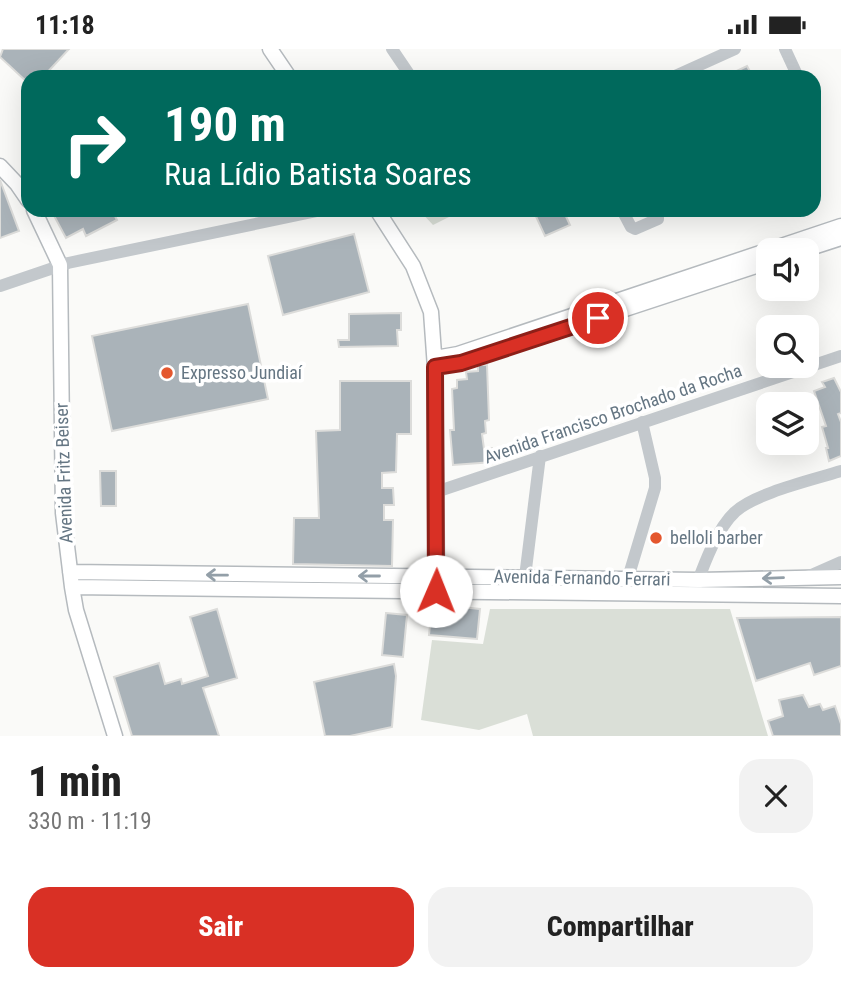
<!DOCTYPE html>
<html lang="pt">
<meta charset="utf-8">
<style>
:root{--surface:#fff;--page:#f2f2f2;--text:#222;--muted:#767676;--accent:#d93025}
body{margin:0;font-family:"Roboto Condensed",sans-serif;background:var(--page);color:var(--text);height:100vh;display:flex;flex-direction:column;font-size:26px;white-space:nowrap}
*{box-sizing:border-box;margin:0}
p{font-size:23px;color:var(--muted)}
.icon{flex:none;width:38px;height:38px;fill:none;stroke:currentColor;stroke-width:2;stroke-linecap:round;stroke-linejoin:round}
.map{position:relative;height:687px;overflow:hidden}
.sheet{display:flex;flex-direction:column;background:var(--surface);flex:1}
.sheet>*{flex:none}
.guide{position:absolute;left:21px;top:21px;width:800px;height:147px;border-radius:21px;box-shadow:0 7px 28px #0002;background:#00695c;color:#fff;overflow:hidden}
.fabs{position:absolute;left:756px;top:189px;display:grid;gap:14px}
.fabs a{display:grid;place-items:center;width:63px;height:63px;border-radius:14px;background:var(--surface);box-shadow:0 7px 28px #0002;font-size:35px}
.pin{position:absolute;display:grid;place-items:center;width:60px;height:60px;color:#fff;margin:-30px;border:4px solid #fff;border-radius:50%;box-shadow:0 2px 7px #0007}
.me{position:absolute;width:77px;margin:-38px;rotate:1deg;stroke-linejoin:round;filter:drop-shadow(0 0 5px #0008)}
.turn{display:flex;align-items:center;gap:24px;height:147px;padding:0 28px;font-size:32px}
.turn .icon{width:91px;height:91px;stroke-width:2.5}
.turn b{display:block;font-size:49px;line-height:60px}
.round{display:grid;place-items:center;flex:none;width:74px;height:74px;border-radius:21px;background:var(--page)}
.headline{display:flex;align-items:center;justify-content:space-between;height:119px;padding:0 28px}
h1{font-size:42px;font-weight:800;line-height:52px}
.button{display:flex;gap:14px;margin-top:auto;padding:14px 28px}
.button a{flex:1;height:80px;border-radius:21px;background:var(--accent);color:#fff;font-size:28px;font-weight:800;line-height:80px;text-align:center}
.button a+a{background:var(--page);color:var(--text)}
.status{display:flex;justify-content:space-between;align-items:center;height:49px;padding:0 35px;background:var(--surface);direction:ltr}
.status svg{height:19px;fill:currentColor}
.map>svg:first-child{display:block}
</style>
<div class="status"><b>11:18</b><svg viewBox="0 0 49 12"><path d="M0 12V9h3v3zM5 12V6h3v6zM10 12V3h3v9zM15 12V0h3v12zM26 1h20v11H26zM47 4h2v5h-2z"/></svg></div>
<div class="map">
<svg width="841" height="687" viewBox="0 0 841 687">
<rect width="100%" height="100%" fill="#fafaf8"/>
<!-- green -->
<path fill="#dadfd7" d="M419 161H463L433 176Z
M490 560H730L768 687H533L527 665 479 681 421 671 432 591 483 595Z"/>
<!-- building -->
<path fill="#aab3b9" stroke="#dcdcda" stroke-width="2" d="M3 0H69L43 28H28V34L0 8Z
M747 17 753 28H724Z
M0 131 19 182 0 189Z
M51 161H112L117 171 86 187 83 180 66 189Z
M533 161H563L570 176 545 187Z
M354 185 369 243 283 266 268 207Z
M248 255 268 350 112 382 92 287Z
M401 264V281H397L398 297 339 298 338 291H349V265Z
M478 316H487L489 371 485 372 486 384 482 385 484 400 492 399 493 413 453 416 450 381H454L452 340 457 339V331L467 330 466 323 478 322Z
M834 329 841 343V364L838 365 841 373V407L829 412 826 399H828L822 378 826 377 814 342 825 338 822 333Z
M340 332H411V385H397L396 423 382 424V439H393L394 456H384V471H393L392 517 293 515 294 469H319L316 382 340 381Z
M100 422H116V457H101Z
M432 555 480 560 477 590 429 586Z
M217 560 237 629 203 639 219 687H132L114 628 159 614 165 635 181 630 182 635 208 627 190 568Z
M386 564 407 566 403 608 382 606Z
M841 568V617L814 626 810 614 756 632 737 569Z
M394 615 396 627 392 678 350 687H325L314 633Z
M803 646 809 658 820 655 823 661 835 657 841 675V687H773L768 672 783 667 779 651Z"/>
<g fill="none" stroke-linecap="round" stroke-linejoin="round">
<!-- major casing -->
<g stroke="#b5babe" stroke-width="17">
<path id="major" d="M270 0 289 28
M0 117 17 135 28 151
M34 161 60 216 63 464 72 538 76 561 115 687
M377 161 413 217 431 263 435 319 437 534
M804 201 841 189
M531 291 768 213
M435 309 458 305 841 177
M70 523 699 531 841 528
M72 538 841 547"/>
</g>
<!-- minor -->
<path stroke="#c3c8cc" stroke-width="12" d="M392 0 411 28
M785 0 798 28
M673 28 735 0
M622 161 631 178 635 180 658 170V161
M0 237 68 214 322 161
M436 443 841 307
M525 528 540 407
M807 528 841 513
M628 529 655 439V429L642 373
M693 545C702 521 716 480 735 463 755 444 813 431 841 422"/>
<!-- major -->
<use href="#major" stroke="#fff" stroke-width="14"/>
</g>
<!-- one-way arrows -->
<defs><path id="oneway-shaft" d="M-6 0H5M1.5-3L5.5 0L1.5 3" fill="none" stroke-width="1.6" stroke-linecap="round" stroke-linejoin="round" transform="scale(1.75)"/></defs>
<g stroke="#939fa8">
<use href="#oneway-shaft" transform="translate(217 526) rotate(-179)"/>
<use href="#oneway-shaft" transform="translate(369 527) rotate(180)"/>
<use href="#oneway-shaft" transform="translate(773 529) rotate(178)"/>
</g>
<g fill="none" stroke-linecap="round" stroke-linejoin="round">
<!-- route casing -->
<g stroke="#8d1f18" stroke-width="18">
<path id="route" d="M436 542 435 318 461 314 598 269"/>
</g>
<!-- route -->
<use href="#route" stroke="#d93025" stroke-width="12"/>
</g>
<!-- markers -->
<g fill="#e4572e" stroke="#fff" stroke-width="2.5">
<circle cx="167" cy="324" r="7"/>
<circle cx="656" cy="489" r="7"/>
</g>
<g text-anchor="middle" stroke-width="7" stroke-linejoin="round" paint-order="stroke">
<!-- poi labels -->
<g font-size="18" fill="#657683" stroke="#fff" text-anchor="start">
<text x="181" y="330">Expresso Jundiaí</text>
<text x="670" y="495">belloli barber</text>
</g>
<!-- street labels -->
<g font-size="18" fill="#657683" stroke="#fff">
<text transform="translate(613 365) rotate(-19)" y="6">Avenida Francisco Brochado da Rocha</text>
<text transform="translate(64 424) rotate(-92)" y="6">Avenida Fritz Beiser</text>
<text transform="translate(582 529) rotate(1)" y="6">Avenida Fernando Ferrari</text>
</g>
</g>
</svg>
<div class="fabs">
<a><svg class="icon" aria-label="sound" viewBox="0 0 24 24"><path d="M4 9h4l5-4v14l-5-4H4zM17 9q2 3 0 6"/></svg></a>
<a><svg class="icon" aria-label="search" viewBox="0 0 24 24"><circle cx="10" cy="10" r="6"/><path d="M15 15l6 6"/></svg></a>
<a><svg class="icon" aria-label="layers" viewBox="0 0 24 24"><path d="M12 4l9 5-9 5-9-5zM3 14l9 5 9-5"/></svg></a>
</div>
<div class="pin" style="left:598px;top:269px;background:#d93025"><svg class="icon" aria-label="arrive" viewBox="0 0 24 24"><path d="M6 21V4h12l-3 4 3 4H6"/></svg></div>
<svg class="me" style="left:436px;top:542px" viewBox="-20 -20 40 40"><circle r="19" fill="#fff"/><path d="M0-13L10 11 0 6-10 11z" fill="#d93025"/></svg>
<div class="guide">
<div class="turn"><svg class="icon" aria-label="right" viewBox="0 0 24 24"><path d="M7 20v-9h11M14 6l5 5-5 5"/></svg><div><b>190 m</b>Rua Lídio Batista Soares</div></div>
</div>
</div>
<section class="sheet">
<div class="headline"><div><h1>1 min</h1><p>330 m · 11:19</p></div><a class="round"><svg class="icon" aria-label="close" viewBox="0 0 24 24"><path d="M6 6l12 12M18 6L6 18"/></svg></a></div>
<div class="button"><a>Sair</a><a>Compartilhar</a></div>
</section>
